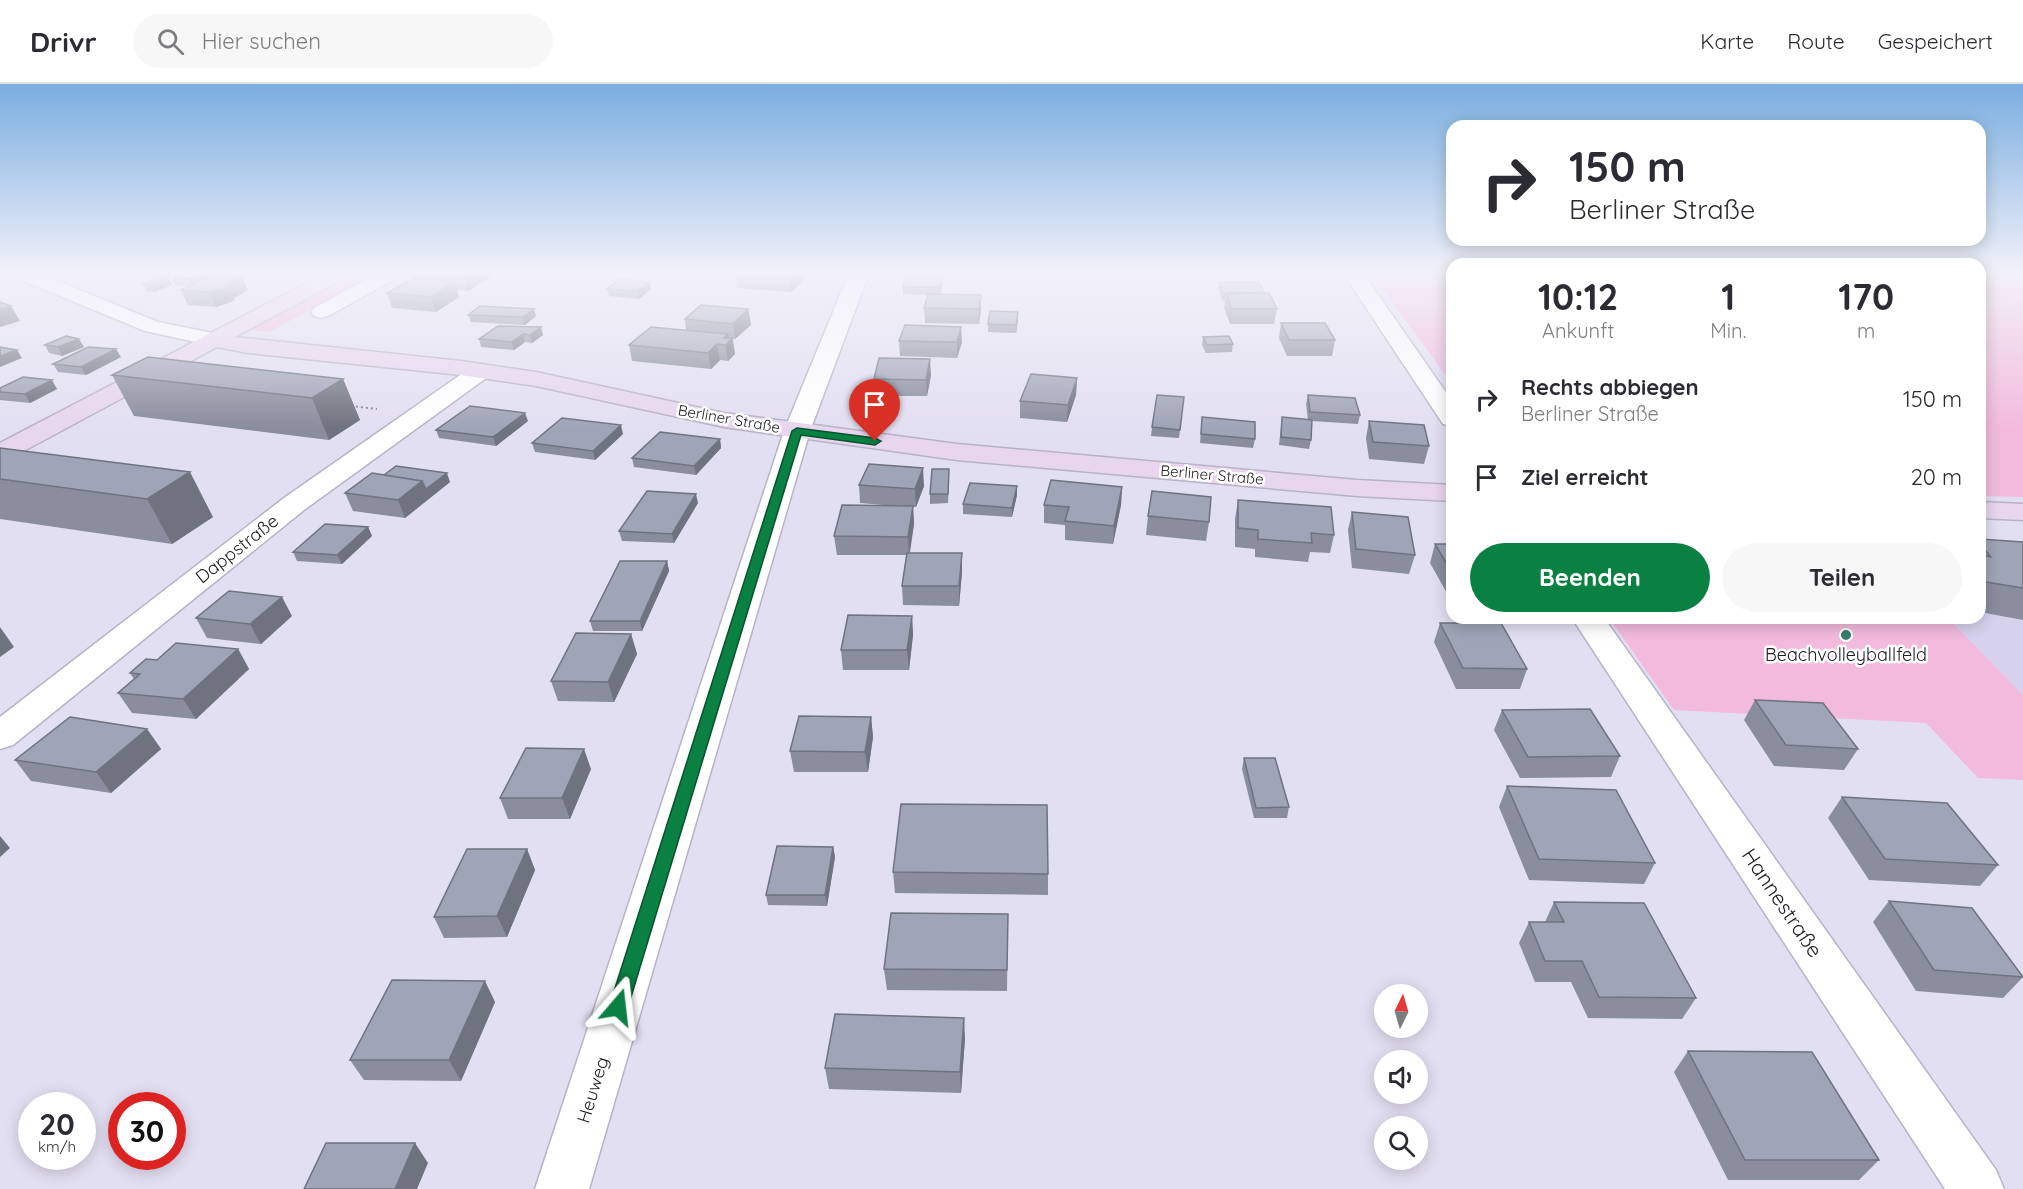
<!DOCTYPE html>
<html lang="de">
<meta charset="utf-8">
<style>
:root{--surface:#fff;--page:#f7f7f7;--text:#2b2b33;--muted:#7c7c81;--line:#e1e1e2;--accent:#0b8043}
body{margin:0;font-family:Quicksand,sans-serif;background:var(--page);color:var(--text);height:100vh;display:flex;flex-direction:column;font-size:22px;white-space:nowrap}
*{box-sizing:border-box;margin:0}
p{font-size:20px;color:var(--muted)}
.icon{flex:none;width:33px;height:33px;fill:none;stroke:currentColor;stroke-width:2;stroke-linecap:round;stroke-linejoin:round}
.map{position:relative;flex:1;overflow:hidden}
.sheet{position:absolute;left:1446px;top:174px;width:540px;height:366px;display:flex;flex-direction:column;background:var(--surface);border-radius:18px;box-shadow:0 3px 15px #0003}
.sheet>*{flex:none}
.top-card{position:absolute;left:1446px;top:36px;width:540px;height:126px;border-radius:18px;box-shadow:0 3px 15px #0003;background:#fff;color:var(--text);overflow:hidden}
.needle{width:39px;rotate:5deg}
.buttons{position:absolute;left:1374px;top:900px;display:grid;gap:12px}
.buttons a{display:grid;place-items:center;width:54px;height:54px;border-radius:50%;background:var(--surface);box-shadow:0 3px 15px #0003;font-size:30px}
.speed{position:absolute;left:18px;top:1008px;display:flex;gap:12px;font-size:30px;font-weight:700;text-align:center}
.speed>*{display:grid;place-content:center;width:78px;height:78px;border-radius:50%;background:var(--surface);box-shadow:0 3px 15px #0003;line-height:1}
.speed small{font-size:15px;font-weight:400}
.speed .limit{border:9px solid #d22;background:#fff;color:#111}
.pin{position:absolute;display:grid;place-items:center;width:51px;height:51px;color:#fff;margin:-62px -26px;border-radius:50% 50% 50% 0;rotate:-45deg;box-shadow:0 0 6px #0007}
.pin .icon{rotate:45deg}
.me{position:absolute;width:66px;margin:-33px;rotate:17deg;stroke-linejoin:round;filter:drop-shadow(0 0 4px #0008)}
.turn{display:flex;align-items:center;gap:21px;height:126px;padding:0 24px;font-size:27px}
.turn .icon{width:78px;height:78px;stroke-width:2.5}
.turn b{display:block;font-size:42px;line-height:51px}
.eta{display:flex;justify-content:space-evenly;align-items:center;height:102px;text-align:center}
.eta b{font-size:36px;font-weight:700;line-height:42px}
.primary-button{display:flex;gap:12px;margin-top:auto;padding:12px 24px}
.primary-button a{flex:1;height:69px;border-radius:36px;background:var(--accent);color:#fff;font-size:24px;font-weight:700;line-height:69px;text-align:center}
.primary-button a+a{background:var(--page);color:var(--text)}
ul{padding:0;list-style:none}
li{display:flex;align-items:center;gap:18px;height:78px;padding:0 24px}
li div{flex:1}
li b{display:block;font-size:22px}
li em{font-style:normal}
header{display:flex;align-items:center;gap:36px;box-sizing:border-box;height:84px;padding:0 30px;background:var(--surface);border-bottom:2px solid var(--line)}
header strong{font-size:28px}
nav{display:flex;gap:33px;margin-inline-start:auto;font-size:21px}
.search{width:420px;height:54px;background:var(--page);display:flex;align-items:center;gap:15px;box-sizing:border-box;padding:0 21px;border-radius:33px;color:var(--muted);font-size:22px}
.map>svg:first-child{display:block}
</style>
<header>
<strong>Drivr</strong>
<div class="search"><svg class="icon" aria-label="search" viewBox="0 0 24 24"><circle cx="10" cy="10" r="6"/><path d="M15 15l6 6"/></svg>Hier suchen</div>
<nav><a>Karte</a><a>Route</a><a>Gespeichert</a></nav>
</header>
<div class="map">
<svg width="2023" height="1105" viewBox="0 0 2023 1105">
<rect width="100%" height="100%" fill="#e3dff2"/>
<!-- built -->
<path fill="#d7d2ec" d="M1980 473 2023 475V611L1948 534H1980Z"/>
<!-- green -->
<path fill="#f2bbdd" d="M352 189H378L269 248 248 246Z
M1371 189H1452V300Z
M1980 189H2023V413L1980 412Z
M1609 534H1948L2023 611V696L1978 694 1926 639 1674 626Z"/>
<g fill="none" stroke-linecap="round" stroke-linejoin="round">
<!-- street casing -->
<g stroke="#b7b3c6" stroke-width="3">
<path id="street" d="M11 189H38L158 238 222 251 225 256 222 261 214 262 145 247 14 193Z
M378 189H402L399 193 328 232 321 234 314 232 311 228 314 224Z
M849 189H869L810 347 589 1105H535L784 347Z
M1343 189H1363L1452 317V342L1443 340Z
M481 280 489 282 492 287 489 292 304 426 13 661 0 665V633L284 414 473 282Z
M1572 534H1604L1996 1086 2004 1105H1945Z"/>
</g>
<!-- secondary casing -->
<g stroke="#b7b3c6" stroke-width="3">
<path id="secondary" d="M326 189H350L347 193 235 253 461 277 536 288 724 329 957 360 1357 396 1452 401V417L1357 412 957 376 724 343 536 302 461 291 248 269 217 263 9 375 0 377V359Z
M1980 418 2023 420V436L1980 434Z"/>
</g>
<!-- path -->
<path stroke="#84828f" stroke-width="2" stroke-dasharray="2 3" stroke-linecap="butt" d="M351 322 377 325"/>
<!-- street -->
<use href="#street" fill="#fff" fill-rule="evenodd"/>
<!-- secondary -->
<use href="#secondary" fill="#e7d6ed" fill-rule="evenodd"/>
</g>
<!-- wall -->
<path fill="#898d9d" d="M148 189H177L167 193 172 201 154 208 146 207 143 200 160 193 149 192Z
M212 189 214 193 248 206 234 214 235 216 228 219 216 223 188 221 181 206 189 202 175 201 172 194Z
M411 189H493V192L468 207 457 206 459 213 436 228 392 224 387 209 413 195Z
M735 189H803L804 196 791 208 737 204Z
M970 189H1002V191L970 190Z
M1244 189H1284V192H1245Z
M650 198 651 205 639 215 609 212 607 205Z
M1219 198 1264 209 1277 225 1274 240H1230L1224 224 1225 217H1223L1218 205Z
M943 199 941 210 981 226 979 240 925 239 924 224 928 211 903 210V203Z
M748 225 751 241 735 255H733L735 270 728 277 720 276 711 285 632 277 629 261 686 246 685 235Z
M468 231 536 232 525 241 471 238Z
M1018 236 1016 249 988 248V240Z
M1281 239 1335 256 1332 272H1287L1279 254Z
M498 242 543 251 532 259 525 258 514 266 481 263 479 255Z
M1203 253 1233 260 1232 268 1206 269 1202 261Z
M899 257 962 258 957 274 900 272Z
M45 261 84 263 62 272 49 269Z
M121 273 86 291 58 288 53 280Z
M112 291 343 295 360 336 329 356 134 332Z
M931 291 927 312H875L874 295Z
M1077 294 1076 311 1067 338 1020 334V317Z
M0 304 57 305 30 319 0 316Z
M1308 311 1360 331 1358 340 1312 337 1311 356 1309 365 1279 361 1282 333 1308 336 1306 320Z
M1184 313 1179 354 1151 352 1152 343Z
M1202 333 1255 355 1253 364 1200 359Z
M528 337 496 362 439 354 436 346Z
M1369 337 1429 362 1424 380 1369 375 1366 354Z
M623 350 595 376 535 368 532 359Z
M720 355 721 364 696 391 634 383 632 374Z
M0 364 213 433 172 460 0 435Z
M384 391 450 398 405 434 353 427 345 409Z
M949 394 948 419 930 420V410Z
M859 401 924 402 916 423H913L914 440 910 469H962V488L959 522 903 521 902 502 906 471H837L834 452 895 422 860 419Z
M1122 403 1121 421 1113 460 1065 456V441L1044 439V421Z
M1017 411 1012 433 963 430V420Z
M1238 416 1334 451 1330 469 1310 468 1308 478 1255 473V465L1235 463V435Z
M698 419 674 459 622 457 619 447Z
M1352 428 1415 471 1409 490 1352 484 1348 446Z
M1148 432 1209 438 1206 457 1146 451Z
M368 443 372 452 342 480 297 477 293 468Z
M1980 455 2023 458V536L1980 528Z
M1435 460H1452V518L1430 479Z
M667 477 669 487 642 547H593L590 537Z
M292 532 261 560 207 554 196 534Z
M912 532 913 551 909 586H843L841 566Z
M1440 539 1527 585 1520 605H1456L1434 558Z
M631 550 637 570 614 618 558 617 551 597Z
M238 565 249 585 196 635 132 629 118 609 134 595 130 589 157 576Z
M1755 616 1858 665 1844 686 1774 682 1744 636Z
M1502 626 1620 672 1611 693 1520 694 1494 646Z
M871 633 873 653 868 688H794L790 667Z
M147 645 161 665 111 709 31 697 15 676Z
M1244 674 1289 723 1287 734H1254L1242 685Z
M591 685 570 735H508L500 714Z
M1507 702 1655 779 1644 800 1529 796 1499 723Z
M1842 713 1998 781 1980 802 1869 796 1828 734Z
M833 763 835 773 827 822 768 821 766 811Z
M527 765 535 786 507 853 444 854 434 833Z
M893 788 1048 790V811L895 809Z
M1889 817 2023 893 2003 914 1916 907 1873 838Z
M1554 818 1696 914 1682 935 1588 934 1571 898H1535L1519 859 1529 838H1545Z
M1008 830 1007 907 887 906 884 885Z
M495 918 461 997 364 996 350 976Z
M965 954 961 1009 829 1005 825 984Z
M1688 967 1879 1076 1859 1096H1728L1674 988Z"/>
<!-- shaded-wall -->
<path fill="#6f737f" d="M164 189H177L166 193Z
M207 189H212L214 193 193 203 189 195Z
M469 189H493V192L468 207 464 192Z
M795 189H803L804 196 791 208 789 194Z
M242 192 248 206 234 214 235 216 228 219 216 223 209 208Z
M943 192V199L940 211V203Z
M168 193 172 201 154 208 150 201Z
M455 198 459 213 436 228 431 213Z
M650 198 651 205 639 215 637 207Z
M981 211V226L979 240V225Z
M11 222 20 237 0 243V225Z
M534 225 536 232 525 241 523 233Z
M748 225 751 241 735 255 733 240Z
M1018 228V236L1016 249V241Z
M541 243 543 251 532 259 530 251Z
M961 243 962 258 957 274V258Z
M523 250 525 258 514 266 512 258Z
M728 250 729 257 732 254 735 270 728 277 724 254Z
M79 255 84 263 62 272 58 263Z
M717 260 720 276 711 285 708 269Z
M116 265 121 273 86 291 81 283Z
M17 266 22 274 0 283V272Z
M930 275 931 291 927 312 926 296Z
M1077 294 1076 311 1067 338 1068 321Z
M343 295 360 336 329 356 312 314Z
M52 296 57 305 30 319 25 310Z
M525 329 528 337 496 362 493 353Z
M621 341 623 350 595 376 593 367Z
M720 355 721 364 696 391 694 382Z
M923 384 924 402 916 423 915 405Z
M190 388 213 433 172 460 147 415Z
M447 389 450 398 405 434 398 416 422 397Z
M1017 402V411L1012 433V424Z
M1122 403 1121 421 1113 460 1114 442Z
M696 410 698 419 674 459 672 450Z
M913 422 914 440 909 471 908 453Z
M368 443 372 452 342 480 337 471Z
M962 469V488L959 522V502Z
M667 477 669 487 642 547 640 537Z
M282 513 292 532 261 560 250 540Z
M912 532 913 551 909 586 907 566Z
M0 543 14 563 0 573Z
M631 550 637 570 614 618 608 598Z
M238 565 249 585 196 635 183 615Z
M871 633 873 653 868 688 865 668Z
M147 645 161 665 111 709 96 688Z
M584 665 591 685 570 735 562 714Z
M0 752 10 764 0 773Z
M833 763 835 773 827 822 825 811Z
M527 765 535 786 507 853 497 832Z
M485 897 495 918 461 997 449 976Z
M964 934 965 954 961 1009 960 988Z
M415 1059 428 1079 417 1105H395Z"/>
<!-- building -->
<path fill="#9fa4b6" stroke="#6f737f" stroke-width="1.5" d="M183 189H209L189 195 172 194Z
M431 189H469L464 192Z
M735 189H795L789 194Z
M218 191 242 192 224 201H229L222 205 209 208 181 206 203 195H209Z
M906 191 943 192 940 203H903Z
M160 192 168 193 150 201 143 200Z
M412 195 455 198 431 213 387 209Z
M620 195 650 198 637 207 607 205Z
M1219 198H1259L1264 209 1224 210Z
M1226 209H1269L1277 225H1232Z
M928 210 981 211 979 225 924 224Z
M0 218 11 222 0 225Z
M701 221 748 225 733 240 685 235Z
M480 222 534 225 523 233 468 231Z
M990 227 1018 228 1016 241 988 240Z
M1281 239H1325L1335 256H1289Z
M905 241 961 243 957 258 899 257Z
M498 242 541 243 530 251 523 250 512 258 479 255Z
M651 243 728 250 724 254H732L726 261 717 260 708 269 629 261Z
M66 252 79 255 58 263 45 261Z
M1229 252 1233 260 1207 261 1203 253Z
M0 263 17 266 0 272Z
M88 263 116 265 81 283 53 280Z
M148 273 343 295 312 314 112 291Z
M879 274 930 275 926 296 874 295Z
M1031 290 1077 294 1068 321 1020 317Z
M23 293 52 296 25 310 0 308V304Z
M1157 311 1184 313 1180 346 1152 343Z
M1308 311 1355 314 1360 331 1310 328Z
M470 322 525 329 493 353 436 346Z
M1202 333 1255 338V355L1201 350Z
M1282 333 1312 336 1311 356 1281 353Z
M562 334 621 341 593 367 532 359Z
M1369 337 1424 341 1429 362 1373 358Z
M660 348 720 355 694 382 632 374Z
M0 364 190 388 147 415 0 395Z
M869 380 923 384 915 405 859 401Z
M396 382 447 389 426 405 422 397 384 391Z
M932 385H949L948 410H930Z
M372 389 422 397 398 416 345 409Z
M1051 396 1122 403 1114 442 1065 437 1069 423 1044 421Z
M970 399 1017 402 1012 424 963 420Z
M647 407 696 410 672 450 619 447Z
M1152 407 1211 413 1209 438 1148 432Z
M1238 416 1331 423 1334 451 1311 449 1312 459 1258 455V446L1238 444Z
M842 421 913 422 908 453 834 452Z
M1352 428 1408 433 1415 471 1356 465Z
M325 440 368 443 337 471 293 468Z
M1980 455 2023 458V504L1980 497V471L1991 473 1980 460Z
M1435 460H1452V489Z
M907 469H962L959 502H902Z
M620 477H667L640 537H590Z
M229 507 282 513 250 540 196 534Z
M848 531 912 532 907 566H841Z
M1440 539H1501L1527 585 1463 584Z
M576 549 631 550 608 598 551 597Z
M176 559 238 565 183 615 118 609 140 590 130 589 146 575 157 576Z
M1755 616 1823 619 1858 665 1786 661Z
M1590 625 1620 672 1528 673 1502 626Z
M799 632 871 633 865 668 790 667Z
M70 633 147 645 96 688 15 676Z
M526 664 584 665 562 714H500Z
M1244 674H1275L1289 723 1256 724Z
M1507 702 1616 706 1655 779 1539 775Z
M1842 713 1947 719 1998 781 1885 775Z
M901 720 1047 721 1048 790 893 788Z
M777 762 833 763 825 811H766Z
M467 765H527L497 832 434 833Z
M1889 817 1972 824 2023 893 1934 886Z
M1554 818 1644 819 1696 914 1599 913 1582 877H1545L1529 838H1564Z
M891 829 1008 830 1007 886 884 885Z
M392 896 485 897 449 976H350Z
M835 930 964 934 960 988 825 984Z
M1688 967 1812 968 1879 1076H1745Z
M326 1059H415L395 1105H304Z"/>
<!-- sky -->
<linearGradient id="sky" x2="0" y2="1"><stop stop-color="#79aee0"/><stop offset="0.55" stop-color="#f2f1f9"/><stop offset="1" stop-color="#f2f1f9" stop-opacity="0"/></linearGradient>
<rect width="2023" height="344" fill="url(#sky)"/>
<!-- route -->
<path fill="#0b8043" stroke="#07532c" stroke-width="1.5" d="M797 344 875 354 881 357 875 361 801 351 628 923 625 929 618 932 611 929 609 923 792 347Z"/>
<!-- markers -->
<circle fill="#397d70" stroke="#fff" stroke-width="2" cx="1846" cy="551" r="6"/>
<g text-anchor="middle" stroke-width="5" stroke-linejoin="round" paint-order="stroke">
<!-- far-street labels -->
<g font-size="15" fill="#212027" stroke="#fff">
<text transform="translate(729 335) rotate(10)" y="5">Berliner Straße</text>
<text transform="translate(1212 391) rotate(5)" y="5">Berliner Straße</text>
</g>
<!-- street labels -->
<g font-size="18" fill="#212027" stroke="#fff">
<text transform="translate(237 465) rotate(-38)" y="6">Dappstraße</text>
<text transform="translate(593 1006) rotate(-73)" y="6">Heuweg</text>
</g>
<!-- poi labels -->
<g font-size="18" fill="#212027" stroke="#fff">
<text x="1846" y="577">Beachvolleyballfeld</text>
</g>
<!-- near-street labels -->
<g font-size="21" fill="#212027" stroke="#fff">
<text transform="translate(1782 819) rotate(56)" y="7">Hannestraße</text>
</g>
</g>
</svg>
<div class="buttons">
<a><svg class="needle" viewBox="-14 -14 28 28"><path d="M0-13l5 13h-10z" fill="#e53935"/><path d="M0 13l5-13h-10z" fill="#7c7c81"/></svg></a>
<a><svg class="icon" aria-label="sound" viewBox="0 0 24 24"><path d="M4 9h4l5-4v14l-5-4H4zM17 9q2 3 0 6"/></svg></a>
<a><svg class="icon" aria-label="search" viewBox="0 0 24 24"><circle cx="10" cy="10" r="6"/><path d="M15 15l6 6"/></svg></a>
</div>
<div class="speed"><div>20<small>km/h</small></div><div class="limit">30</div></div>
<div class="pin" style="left:875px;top:357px;background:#d93025"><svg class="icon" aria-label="arrive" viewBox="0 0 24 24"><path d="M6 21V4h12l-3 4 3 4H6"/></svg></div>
<svg class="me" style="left:618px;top:923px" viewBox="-20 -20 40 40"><path d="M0-17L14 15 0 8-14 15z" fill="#0b8043" stroke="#fff" stroke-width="4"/></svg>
<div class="top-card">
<div class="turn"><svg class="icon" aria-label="right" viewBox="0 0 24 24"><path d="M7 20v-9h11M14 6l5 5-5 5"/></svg><div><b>150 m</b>Berliner Straße</div></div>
</div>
<section class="sheet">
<div class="eta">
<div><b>10:12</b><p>Ankunft</p></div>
<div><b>1</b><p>Min.</p></div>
<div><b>170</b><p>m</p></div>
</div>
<ul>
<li><svg class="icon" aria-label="right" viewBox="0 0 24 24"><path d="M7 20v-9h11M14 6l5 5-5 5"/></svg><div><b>Rechts abbiegen</b><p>Berliner Straße</p></div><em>150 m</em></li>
<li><svg class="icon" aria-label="arrive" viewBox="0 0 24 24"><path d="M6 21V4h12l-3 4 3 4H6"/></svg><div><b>Ziel erreicht</b></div><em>20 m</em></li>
</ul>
<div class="primary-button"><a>Beenden</a><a>Teilen</a></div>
</section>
</div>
